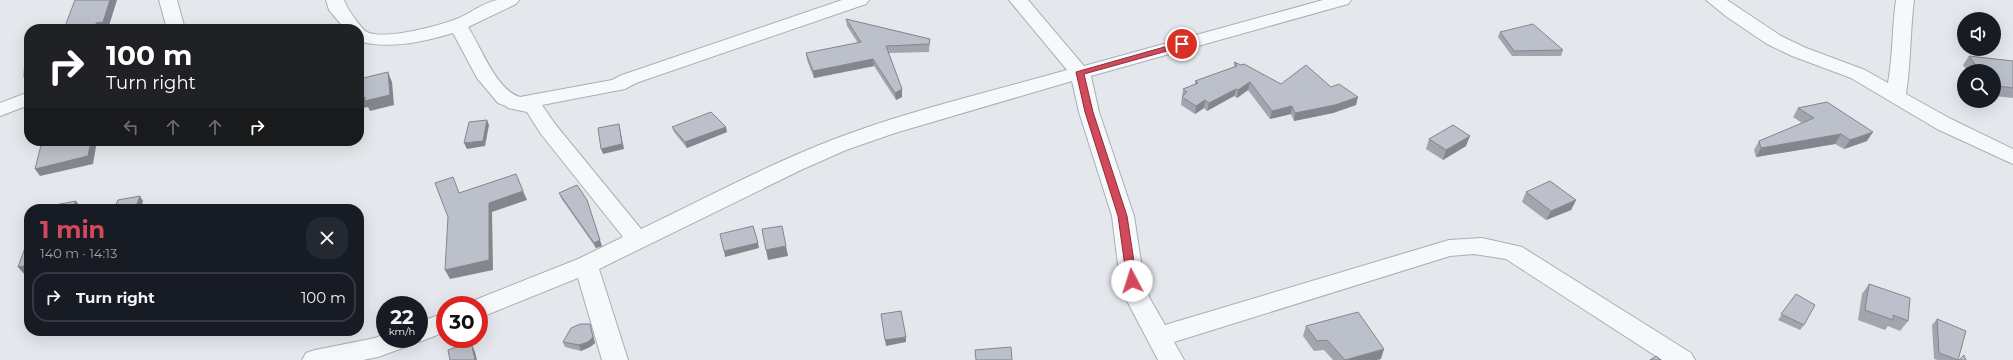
<!DOCTYPE html>
<meta charset="utf-8">
<style>
:root{--surface:#171b24;--page:#242831;--text:#f1f3f6;--muted:#9ea1a6;--line:#363941;--accent:#d1495b}
body{margin:0;font-family:Montserrat,sans-serif;background:var(--page);color:var(--text);height:100vh;display:flex;flex-direction:column;font-size:15px;white-space:nowrap}
*{box-sizing:border-box;margin:0}
p{font-size:13px;color:var(--muted)}
.icon{flex:none;width:22px;height:22px;fill:none;stroke:currentColor;stroke-width:2;stroke-linecap:round;stroke-linejoin:round}
.map{position:relative;flex:1;overflow:hidden}
.panel{position:absolute;left:24px;top:204px;width:340px;height:132px;display:flex;flex-direction:column;background:var(--surface);border-radius:16px;box-shadow:0 4px 16px #0002}
.panel>*{flex:none}
.banner{position:absolute;left:24px;top:24px;width:340px;height:122px;border-radius:16px;box-shadow:0 4px 16px #0002;background:#202124;color:#fff;overflow:hidden}
.fabs{position:absolute;left:1957px;top:12px;display:grid;gap:8px}
.fabs a{display:grid;place-items:center;width:44px;height:44px;border-radius:50%;background:var(--surface);box-shadow:0 4px 16px #0002;font-size:20px}
.speed{position:absolute;left:376px;top:296px;display:flex;gap:8px;font-size:20px;font-weight:700;text-align:center}
.speed>*{display:grid;place-content:center;width:52px;height:52px;border-radius:50%;background:var(--surface);box-shadow:0 4px 16px #0002;line-height:1}
.speed small{font-size:10px;font-weight:400}
.speed .limit{border:6px solid #d22;background:#fff;color:#111}
.pin{position:absolute;display:grid;place-items:center;width:34px;height:34px;color:#fff;margin:-17px;border:2px solid #fff;border-radius:50%;box-shadow:0 1px 4px #0007}
.me{position:absolute;width:44px;margin:-22px;rotate:355deg;stroke-linejoin:round;filter:drop-shadow(0 0 3px #0008)}
.turn{display:flex;align-items:center;gap:14px;height:84px;padding:0 16px;font-size:18px}
.turn .icon{width:52px;height:52px;stroke-width:2.5}
.turn b{display:block;font-size:28px;line-height:34px}
.lanes{display:flex;align-items:center;height:38px;padding:0 16px;background:#0003;justify-content:center;gap:20px;direction:ltr}
.lanes .off{opacity:.35}
.round{display:grid;place-items:center;flex:none;width:42px;height:42px;border-radius:16px;background:var(--page)}
.head{display:flex;align-items:center;justify-content:space-between;height:68px;padding:0 16px}
h1{font-size:24px;font-weight:700;line-height:30px;color:var(--accent)}
ul{padding:0;list-style:none}
li{display:flex;align-items:center;gap:12px;height:50px;margin:0 8px 6px;padding:0 8px;border:2px solid var(--line);border-radius:16px}
li div{flex:1}
li b{display:block;font-size:15px}
li em{font-style:normal}
.map>svg:first-child{display:block}
</style>
<div class="map">
<svg width="2013" height="360" viewBox="0 0 2013 360">
<rect width="100%" height="100%" fill="#e4e7ec"/>
<g fill="none" stroke-linecap="round" stroke-linejoin="round">
<!-- minor casing -->
<g stroke="#a9aeb7" stroke-width="2">
<path id="minor" d="M159 0H177L185 29H167Z
M326 0H344C347 9 358 23 364 30 378 43 442 25 459 18 470 13 487 1 498 0 504 0 512 0 519 0L516 4 468 27C481 47 496 90 520 97L612 80 622 75 842 0H869L866 4 636 83 625 89 542 105 555 124 641 229C704 199 767 165 832 140 907 111 990 92 1067 70L1009 0H1028L1084 66 1323 0H1351L1348 4 1091 76 1099 112 1134 216 1144 281 1149 297 1165 325 1449 240 1482 238 1522 247 1691 353 1695 360H1662L1506 259 1474 254 1450 256 1174 342 1184 360H1158L1125 297 1120 281 1112 216 1079 112 1072 81 895 133 846 150 801 170 599 269 628 360H602L578 278 479 318V305H469L470 302 578 259 623 237 541 134 527 112 508 108 506 106 498 103 477 78 453 33C424 42 391 49 362 42L359 41V29H345L329 10Z
M1706 0H1727L1781 36 1806 48 1865 70 1888 83C1893 56 1892 28 1896 0H1914C1910 31 1911 62 1906 94L1951 119 2013 149V164L1937 129 1851 78 1792 56 1767 44 1727 17Z
M29 92V105L0 116V103Z
M445 313V332L419 342 412 339 408 346 378 357 363 360H302L306 353 315 350 375 338 385 334V339H419V322Z"/>
</g>
<!-- minor -->
<use href="#minor" fill="#f7f8fa" fill-rule="evenodd"/>
</g>
<!-- wall -->
<path fill="#a1a5ae" d="M846 19 930 39 929 52 889 53 902 89V97L896 100 874 66 814 78 807 60 806 53 858 43 847 26Z
M1500 32 1563 50 1561 56H1512L1498 37Z
M1969 56 2013 61V98L1994 96V71H1967L1963 65Z
M1234 62 1281 84 1331 87 1356 105 1333 113 1294 121 1291 114 1270 119 1248 90 1237 98 1234 96 1207 111 1204 108 1195 114 1181 105 1183 89 1195 84V81L1234 68Z
M1798 108 1867 141 1844 149 1835 144 1756 157 1754 150 1759 141 1802 123 1793 117Z
M672 127 727 132 687 148 674 132Z
M1429 139 1466 146 1443 160 1426 149Z
M1526 192 1576 200 1571 210 1546 220 1522 202Z
M559 193 602 246 596 248 561 198Z
M1869 284 1908 321 1900 331 1888 326 1885 330 1858 320 1862 294Z
M1796 294 1804 325 1800 330 1778 320Z
M1937 319 1958 360H1938L1934 359 1932 325Z
M1306 326 1381 359 1376 360H1333L1324 350 1314 351 1303 336Z
M591 329 595 343 590 347 581 351 565 347 563 342Z"/>
<!-- shaded-wall -->
<path fill="#83868d" d="M110 0H117L108 29H96V23Z
M873 59 874 66 814 78 813 71Z
M388 72 392 82 394 105 370 111 368 107 359 109V99Z
M29 76V82L27 83 24 77Z
M1250 82 1248 90 1237 98 1238 90Z
M902 89V97L896 100 895 93Z
M1236 89 1234 96 1207 111 1209 103Z
M1358 97 1356 105 1333 113 1294 121 1295 113Z
M1205 100 1204 108 1195 114 1196 106Z
M1292 106 1291 114 1270 119 1272 111Z
M487 120 489 125 485 146 467 149 464 143Z
M619 124 624 149 603 154 601 149Z
M726 127 727 132 687 148 685 142Z
M1873 132 1867 141 1844 149 1850 140Z
M1841 134 1835 144 1756 157 1761 148Z
M1470 136 1466 146 1443 160 1446 150Z
M91 141H97L93 164 40 176 35 169Z
M523 191 527 200 492 212 493 270 450 279 445 270 489 203Z
M140 196 143 201 141 209H135Z
M587 200 602 246 596 248 594 243Z
M1576 200 1571 210 1546 220 1551 211Z
M76 201 82 209H72Z
M758 243 759 248 725 257 724 251Z
M786 246 788 256 768 260 766 250Z
M29 265V274L25 275 18 267Z
M590 324 595 343 590 347 581 351 579 345Z
M906 337V342L886 346 885 340Z
M471 342 475 352 477 360H475Z
M1384 349 1381 359 1376 360H1346Z"/>
<!-- building -->
<path fill="#bbc0ca" stroke="#83868d" d="M75 0H110L103 22 96 23V29H64Z
M846 19 930 39 929 44 886 46 902 89 895 93 873 59 813 71 806 53 861 42Z
M1533 24 1563 50 1514 51 1500 32Z
M29 53V76L24 77 25 55Z
M1969 56 2013 61V88L1998 86 1994 81V71H1980Z
M1234 62 1241 65 1244 64 1281 84 1306 65 1331 87 1339 84 1358 97 1335 105 1295 113 1292 106 1272 111 1250 82 1238 90 1236 89 1209 103 1205 100 1196 106 1182 97 1187 92 1183 89 1198 83 1195 81 1237 66Z
M388 72 390 95 365 101V97L359 99V79Z
M1827 102 1873 132 1850 140 1841 134 1761 148 1759 141 1814 118 1798 108Z
M711 112 726 127 685 142 672 127Z
M487 120 483 141 464 143 469 122Z
M619 124 622 144 601 149 598 128Z
M1453 125 1470 136 1446 150 1429 139Z
M42 141H91L88 156 35 169Z
M516 174 523 191 489 203V260L445 270 448 217 435 183 453 177 459 193Z
M1550 181 1576 200 1551 211 1526 192Z
M577 185 587 200 600 240 594 243 559 193Z
M140 196 135 209H114L118 200Z
M76 201 72 209H40V208Z
M753 226 758 243 724 251 720 234Z
M782 226 786 246 766 250 762 229Z
M29 237V265L18 267Z
M1869 284 1910 298 1908 321 1893 315V320L1865 310Z
M1796 294 1815 305 1804 325 1781 314Z
M901 311 906 337 885 340 881 314Z
M1358 312 1384 349 1345 360 1327 340 1317 341 1306 326Z
M1937 319 1966 331 1958 360 1939 353Z
M580 324H590L593 337 588 342 579 345 563 342 571 328Z
M471 342 475 360H450L448 350Z
M1011 347 1012 360H976L975 350Z
M1964 355 1966 360H1959Z
M1656 356 1661 360H1650Z"/>
<!-- route -->
<path fill="#d1495b" stroke="#882f3b" d="M1182 42 1186 44 1185 46 1084 74 1093 112 1127 216 1137 281 1132 285 1127 281 1118 216 1085 112 1076 72Z"/>
</svg>
<div class="fabs">
<a><svg class="icon" aria-label="sound" viewBox="0 0 24 24"><path d="M4 9h4l5-4v14l-5-4H4zM17 9q2 3 0 6"/></svg></a>
<a><svg class="icon" aria-label="search" viewBox="0 0 24 24"><circle cx="10" cy="10" r="6"/><path d="M15 15l6 6"/></svg></a>
</div>
<div class="speed"><div>22<small>km/h</small></div><div class="limit">30</div></div>
<div class="pin" style="left:1182px;top:44px;background:#d93025"><svg class="icon" aria-label="arrive" viewBox="0 0 24 24"><path d="M6 21V4h12l-3 4 3 4H6"/></svg></div>
<svg class="me" style="left:1132px;top:281px" viewBox="-20 -20 40 40"><circle r="19" fill="#fff"/><path d="M0-13L10 11 0 6-10 11z" fill="#d1495b"/></svg>
<div class="banner">
<div class="turn"><svg class="icon" aria-label="right" viewBox="0 0 24 24"><path d="M7 20v-9h11M14 6l5 5-5 5"/></svg><div><b>100 m</b>Turn right</div></div>
<div class="lanes"><svg class="icon off" aria-label="left" viewBox="0 0 24 24"><path d="M17 20v-9H6M10 6l-5 5 5 5"/></svg><svg class="icon off" aria-label="ahead" viewBox="0 0 24 24"><path d="M12 20V5M6 11l6-6 6 6"/></svg><svg class="icon off" aria-label="ahead" viewBox="0 0 24 24"><path d="M12 20V5M6 11l6-6 6 6"/></svg><svg class="icon" aria-label="right" viewBox="0 0 24 24"><path d="M7 20v-9h11M14 6l5 5-5 5"/></svg></div>
</div>
<section class="panel">
<div class="head"><div><h1>1 min</h1><p>140 m · 14:13</p></div><a class="round"><svg class="icon" aria-label="close" viewBox="0 0 24 24"><path d="M6 6l12 12M18 6L6 18"/></svg></a></div>
<ul>
<li><svg class="icon" aria-label="right" viewBox="0 0 24 24"><path d="M7 20v-9h11M14 6l5 5-5 5"/></svg><div><b>Turn right</b></div><em>100 m</em></li>
</ul>
</section>
</div>
